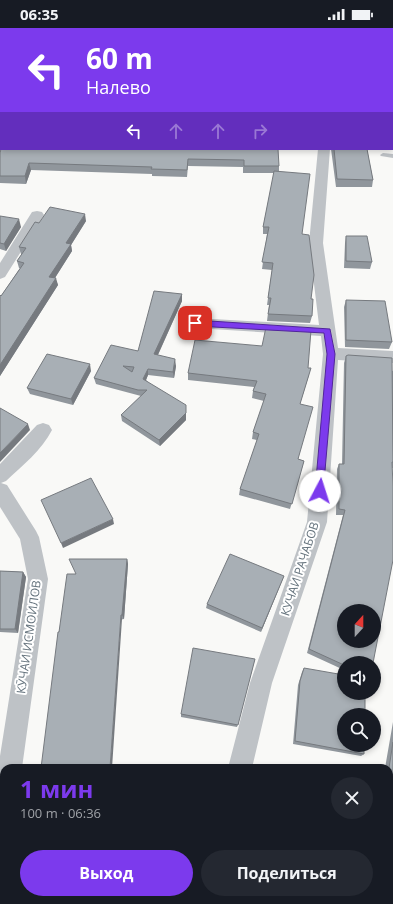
<!DOCTYPE html>
<html lang="ru">
<meta charset="utf-8">
<style>
:root{--surface:#171b24;--page:#242831;--text:#f1f3f6;--muted:#9ea1a6;--accent:#7c3aed}
body{margin:0;font-family:"Open Sans",sans-serif;background:var(--page);color:var(--text);height:100vh;display:flex;flex-direction:column;font-size:15px;white-space:nowrap}
*{box-sizing:border-box;margin:0}
p{font-size:13px;color:var(--muted)}
.icon{flex:none;width:22px;height:22px;fill:none;stroke:currentColor;stroke-width:2;stroke-linecap:round;stroke-linejoin:round}
.map{position:relative;flex:1;overflow:hidden}
.side{position:absolute;left:0px;top:736px;width:393px;height:140px;display:flex;flex-direction:column;background:var(--surface);border-radius:12px 12px 0 0;box-shadow:0 2px 6px #0003}
.side>*{flex:none}
.hud{position:absolute;left:0px;top:0px;width:393px;height:122px;box-shadow:0 2px 6px #0003;background:#7c3aed;color:#fff;overflow:hidden}
.needle{width:26px;rotate:21deg}
.buttons{position:absolute;left:337px;top:576px;display:grid;gap:8px}
.buttons a{display:grid;place-items:center;width:44px;height:44px;border-radius:50%;background:var(--surface);box-shadow:0 2px 6px #0003;font-size:20px}
.pin{position:absolute;display:grid;place-items:center;width:34px;height:34px;color:#fff;margin:-17px;border-radius:8px;box-shadow:0 2px 6px #0006}
.me{position:absolute;width:44px;margin:-22px;rotate:5deg;stroke-linejoin:round;filter:drop-shadow(0 0 3px #0008)}
.turn{display:flex;align-items:center;gap:14px;height:84px;padding:0 20px;font-size:18px}
.turn .icon{width:52px;height:52px;stroke-width:2.5}
.turn b{display:block;font-size:28px;line-height:34px}
.lanes{display:flex;align-items:center;height:38px;padding:0 20px;background:#0003;justify-content:center;gap:20px;direction:ltr}
.lanes .off{opacity:.35}
.round{display:grid;place-items:center;flex:none;width:42px;height:42px;border-radius:21px;background:var(--page)}
.headline{display:flex;align-items:center;justify-content:space-between;height:68px;padding:0 20px}
h1{font-size:24px;font-weight:700;line-height:30px;color:var(--accent)}
.button{display:flex;gap:8px;margin-top:auto;padding:8px 20px}
.button a{flex:1;height:46px;border-radius:24px;background:var(--accent);color:#fff;font-size:16px;font-weight:700;line-height:46px;text-align:center}
.button a+a{background:var(--page);color:var(--text)}
.status{display:flex;justify-content:space-between;align-items:center;height:28px;padding:0 20px;background:var(--surface);direction:ltr}
.status svg{height:11px;fill:currentColor}
.map>svg:first-child{display:block}
</style>
<div class="status"><b>06:35</b><svg viewBox="0 0 49 12"><path d="M0 12V9h3v3zM5 12V6h3v6zM10 12V3h3v9zM15 12V0h3v12zM26 1h20v11H26zM47 4h2v5h-2z"/></svg></div>
<div class="map">
<svg width="393" height="876" viewBox="0 0 393 876">
<rect width="100%" height="100%" fill="#f9f9f7"/>
<g fill="none" stroke-linecap="round" stroke-linejoin="round">
<!-- secondary casing -->
<g stroke="#b3b8bc" stroke-width="2">
<path id="secondary" d="M267 0H282L283 1H268Z
M392 32H393V40H392Z"/>
</g>
<!-- service -->
<path fill="#bec2c6" fill-rule="evenodd" d="M383 125 393 126V130L381 128 380 127Z"/>
<!-- minor -->
<path fill="#bec2c6" fill-rule="evenodd" d="M318 121H330L323 215 338 320 393 323V335L338 332 327 494 272 655 252 740H228L250 655 307 494 323 326 321 308 195 300 190 299 187 295 190 291 195 290 319 297 309 215Z
M37 183 42 184 44 187 5 249 0 251V235L32 184Z
M43 395 49 397 52 402C42 422 22 438 6 453L1 455 7 457 36 503 39 509 48 551 22 740H4V749L2 748 0 745V728L28 551 20 511 0 479V436L37 397Z
M4 770V821L0 823V771Z
M389 782 393 783V807L389 806Z
M4 842V868L0 870V844Z"/>
<!-- secondary -->
<use href="#secondary" fill="#fff" fill-rule="evenodd"/>
</g>
<!-- wall -->
<path fill="#90969c" d="M182 121 279 138V143L302 206 311 271 312 288 310 295 267 293 269 277H267L272 242 262 241 267 206H263V199L274 145H243V139L188 138 187 149 152 148V146L31 142 26 156 0 155V125Z
M331 121H367L373 152 372 159H336Z
M0 188 21 199 6 223 0 221Z
M86 193 71 217 72 223 55 250 58 257 0 348V267L1 268 20 240H19L17 233 22 226H21L19 219 39 195Z
M346 208 372 234 370 241 344 240 345 215Z
M182 266V273L158 327 176 338 174 350 148 347 146 352 186 392 160 418 122 393 121 387 141 368 96 356 94 350 138 323Z
M346 272 392 314 389 321 345 319 344 279Z
M346 328 393 343V440H392L344 635V642L307 625 343 487H336L337 441 339 436H342L344 335Z
M308 340 309 347 300 376 298 431 304 433 290 481 239 467 240 461 257 412 252 411 253 404 264 373 252 370 253 363 254 359 188 352V345Z
M91 343 73 377 30 366 27 360Z
M127 531 128 536 124 591 59 604 76 546Z
M0 543 23 544 26 549 18 605 0 604Z
M284 548 261 604 206 580 207 576Z
M255 631 237 699 181 689V686Z
M304 640 364 726 361 728 293 716 298 657 302 644Z
M393 694V759L389 757V740H385Z
M347 872H389L393 876H346Z"/>
<!-- shaded-wall -->
<path fill="#767a7f" d="M86 0H95L94 1H85Z
M1 3V11H0V4Z
M29 135 31 142 26 156 25 148Z
M85 186 86 193 71 217 72 223 51 256 49 249 66 215Z
M19 191 21 199 6 223 4 216Z
M56 250 58 257 0 348V337Z
M182 266V273L155 333 154 326Z
M175 331 176 338 174 350 173 344Z
M90 336 91 343 73 377 71 371Z
M148 341V347L144 357 143 351Z
M186 377V392L160 418 159 412Z
M28 396 30 402 0 434V425Z
M113 491 114 496 63 520 61 515Z
M127 531 128 536 124 591 122 587Z
M23 544 26 549 18 605 15 601Z
M284 548 282 553 261 604 262 600Z
M121 587 122 591 112 740H110Z"/>
<!-- building -->
<path fill="#a8afb5" stroke="#767a7f" fill-rule="evenodd" d="M0 0H86L85 1H1V3L0 4Z
M157 0H202L207 1H155Z
M236 0H269L268 1H234Z
M1 121H278L279 138H244V132L188 131 187 142 151 141 152 139 29 135 25 148H0V125Z
M334 121H367L373 152 337 151Z
M274 143 310 146 302 206 309 207 314 247 311 271H313L312 288 268 286 271 270H268L273 235 262 234 269 199H263Z
M50 179 85 186 66 215 71 216 49 249 56 250 0 337V267L1 268 24 235 17 233 26 220 19 219 35 194 39 195Z
M0 188 19 191 4 216 0 215Z
M346 208H367L372 234 346 233Z
M154 263 182 266 154 326 175 331 173 344 148 341 143 351 186 377V385L159 412 121 387 147 362H138L94 350 111 317 138 323ZM123 338 134 339 132 344Z
M346 272 385 273 392 314 346 312Z
M266 299 311 302 308 340H311L300 376 313 379 298 431 304 433 292 476 240 461 259 406 253 404 266 366 253 363 257 353 188 345 195 312 262 318Z
M47 326 90 336 71 371 27 360Z
M348 327 392 330 393 434H392L393 458V532L373 635H344V637L309 621 345 482 339 481V436H344L346 328ZM344 583H374V613H344Z
M0 380 28 396 0 425Z
M91 450 113 491 61 515 41 472Z
M230 526 284 548 262 600 207 576Z
M69 531H127L122 587H121L110 740H41L58 604H59L67 546H76Z
M0 543 23 544 15 601H0Z
M193 620 255 631 238 697 181 686Z
M304 640 344 647V665H365V687H344V717H364V726L295 713 300 653Z
M393 714V756L389 754V740Z
M389 820 393 821V876H350V872H389Z
M117 872H301L293 876H118Z"/>
<!-- route -->
<path fill="#7c3aed" stroke="#51269a" d="M195 292 330 301 335 326 323 466H316L315 463 327 326 324 305 195 298 191 295Z"/>
<g text-anchor="middle" stroke-width="4" stroke-linejoin="round" paint-order="stroke">
<!-- street labels -->
<g font-size="12" fill="#66747e" stroke="#fff">
<text transform="translate(300 541) rotate(-72)" y="4">КУЧАИ РАЧАБОВ</text>
<text transform="translate(29 609) rotate(-82)" y="4">КӮЧАИ ИСМОИЛОВ</text>
</g>
</g>
</svg>
<div class="buttons">
<a><svg class="needle" viewBox="-14 -14 28 28"><path d="M0-13l5 13h-10z" fill="#e53935"/><path d="M0 13l5-13h-10z" fill="#9ea1a6"/></svg></a>
<a><svg class="icon" aria-label="sound" viewBox="0 0 24 24"><path d="M4 9h4l5-4v14l-5-4H4zM17 9q2 3 0 6"/></svg></a>
<a><svg class="icon" aria-label="search" viewBox="0 0 24 24"><circle cx="10" cy="10" r="6"/><path d="M15 15l6 6"/></svg></a>
</div>
<div class="pin" style="left:195px;top:295px;background:#d93025"><svg class="icon" aria-label="arrive" viewBox="0 0 24 24"><path d="M6 21V4h12l-3 4 3 4H6"/></svg></div>
<svg class="me" style="left:320px;top:463px" viewBox="-20 -20 40 40"><circle r="19" fill="#fff"/><path d="M0-13L10 11 0 6-10 11z" fill="#7c3aed"/></svg>
<div class="hud">
<div class="turn"><svg class="icon" aria-label="left" viewBox="0 0 24 24"><path d="M17 20v-9H6M10 6l-5 5 5 5"/></svg><div><b>60 m</b>Налево</div></div>
<div class="lanes"><svg class="icon" aria-label="left" viewBox="0 0 24 24"><path d="M17 20v-9H6M10 6l-5 5 5 5"/></svg><svg class="icon off" aria-label="ahead" viewBox="0 0 24 24"><path d="M12 20V5M6 11l6-6 6 6"/></svg><svg class="icon off" aria-label="ahead" viewBox="0 0 24 24"><path d="M12 20V5M6 11l6-6 6 6"/></svg><svg class="icon off" aria-label="right" viewBox="0 0 24 24"><path d="M7 20v-9h11M14 6l5 5-5 5"/></svg></div>
</div>
<section class="side">
<div class="headline"><div><h1>1 мин</h1><p>100 m · 06:36</p></div><a class="round"><svg class="icon" aria-label="close" viewBox="0 0 24 24"><path d="M6 6l12 12M18 6L6 18"/></svg></a></div>
<div class="button"><a>Выход</a><a>Поделиться</a></div>
</section>
</div>
